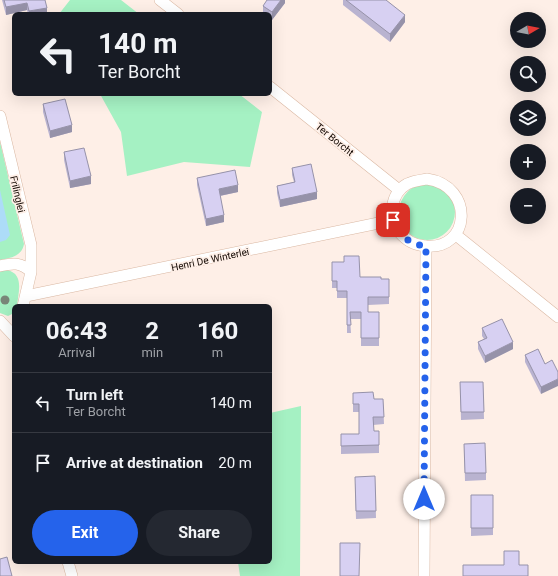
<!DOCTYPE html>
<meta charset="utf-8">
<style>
:root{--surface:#171b24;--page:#242831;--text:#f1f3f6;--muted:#9ea1a6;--line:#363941;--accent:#2563eb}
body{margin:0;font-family:Roboto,sans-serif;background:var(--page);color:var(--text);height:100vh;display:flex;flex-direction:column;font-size:15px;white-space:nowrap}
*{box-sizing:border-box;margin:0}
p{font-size:13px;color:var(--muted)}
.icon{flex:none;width:22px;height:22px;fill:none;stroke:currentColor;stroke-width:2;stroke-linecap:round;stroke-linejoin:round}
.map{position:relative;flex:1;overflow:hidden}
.panel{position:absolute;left:12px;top:304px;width:260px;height:260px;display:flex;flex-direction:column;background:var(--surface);border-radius:6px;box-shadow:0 4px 16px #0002}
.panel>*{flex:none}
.banner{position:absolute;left:12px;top:12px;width:260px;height:84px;border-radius:6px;box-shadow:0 4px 16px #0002;background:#171b24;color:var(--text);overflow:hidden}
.needle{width:26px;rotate:80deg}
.fabs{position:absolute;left:510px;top:12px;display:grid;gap:8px}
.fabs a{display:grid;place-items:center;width:36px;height:36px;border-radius:50%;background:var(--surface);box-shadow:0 4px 16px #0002;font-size:20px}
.pin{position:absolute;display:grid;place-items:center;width:34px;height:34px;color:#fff;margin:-17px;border-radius:8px;box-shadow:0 2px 6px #0006}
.me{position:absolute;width:44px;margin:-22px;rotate:0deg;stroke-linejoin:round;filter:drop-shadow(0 0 3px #0008)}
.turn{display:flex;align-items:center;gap:14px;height:84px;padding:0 20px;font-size:18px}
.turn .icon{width:52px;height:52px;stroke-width:2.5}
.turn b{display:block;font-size:28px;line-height:34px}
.eta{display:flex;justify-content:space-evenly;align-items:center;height:68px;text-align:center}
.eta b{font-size:24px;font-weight:700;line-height:28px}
.action{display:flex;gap:8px;margin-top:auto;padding:8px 20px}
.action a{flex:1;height:46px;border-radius:24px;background:var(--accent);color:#fff;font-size:16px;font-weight:700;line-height:46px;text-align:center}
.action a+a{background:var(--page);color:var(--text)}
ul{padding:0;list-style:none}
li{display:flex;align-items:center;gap:12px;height:60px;padding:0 20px;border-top:1px solid var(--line)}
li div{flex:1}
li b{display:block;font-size:15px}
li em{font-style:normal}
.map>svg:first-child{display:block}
</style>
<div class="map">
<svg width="558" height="576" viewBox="0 0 558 576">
<rect width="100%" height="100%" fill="#feefe7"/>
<!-- green -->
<path fill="#a5f1c3" d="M70 0H121L139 14H59Z
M100 94H239L262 112 250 167 184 162 127 176 121 132Z
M0 142 24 244C22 256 11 258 0 260Z
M399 212a28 28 0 1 1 56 0a28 28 0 1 1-56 0Z
M7 270C25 274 18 293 17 306H14V313L8 316 0 313V271Z
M301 406 300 576H240L238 562H270V413Z"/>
<!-- water -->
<path fill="#addcf8" d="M0 190 10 235 6 240 0 242Z"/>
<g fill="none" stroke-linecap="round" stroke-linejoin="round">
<!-- minor casing -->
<g stroke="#dab8a3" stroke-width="12">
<path id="minor" d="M160 0 178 14
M270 87 399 190
M0 116 31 245V272L23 306
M427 179C475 186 471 251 425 246 414 245 407 241 399 232 388 218 390 194 407 184 413 181 421 180 427 179Z
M456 235 558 317
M0 266C13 263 21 262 31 272
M26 296 393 220
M0 321 14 336
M68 562 72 576
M424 576 426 246"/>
</g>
<!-- minor -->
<use href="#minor" stroke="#fff" stroke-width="11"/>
</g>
<!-- trees -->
<circle fill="#798678" cx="5" cy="300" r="4.5"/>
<!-- wall -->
<path fill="#b9b3d0" d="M2 0H45L47 14H28L27 10 6 15Z
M285 0V3L272 20 270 18V14H264L263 13V6Z
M343 0H386L405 22 390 42 343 5Z
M43 104 72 132 50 138 43 112Z
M64 152 91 184 70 188 64 160Z
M292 168 317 199 280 207 277 193V186L294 182 292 175Z
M197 178 238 192 220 196 224 222 206 226 197 185Z
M332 262 360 277 381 279H389V304L368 305V312H379V346H361V319H350L351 333H347V298H337V288H332Z
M482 328 513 349 485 363 478 349V342L484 339 482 336Z
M525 355 545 364 541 394 525 362Z
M460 382H483L484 419 461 420Z
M353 393 374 399H383L384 424 373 425 374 431H379V453L341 454V434H359V412H353Z
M464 444 486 473V480L465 481Z
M375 476 376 518 356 519 355 484Z
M471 495H493V535L471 536Z"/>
<!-- shaded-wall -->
<path fill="#9692a9" d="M281 0H285V3L272 20V12Z
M27 3V10L6 15V7Z
M47 8V14H29V11Z
M405 15V22L390 42V34Z
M72 125V132L50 138V131Z
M91 176V184L70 188V181Z
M238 185V192L219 196V189Z
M317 192V199L280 207V200Z
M224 215V222L206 226V219Z
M513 342V349L485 363V356Z
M270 363H271V370H270Z
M558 379V386L541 394V387Z"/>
<!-- building -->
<path fill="#d7d0f2" stroke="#9692a9" d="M4 0H45L47 8 29 11 27 3 6 7Z
M267 0H281L272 12 263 6Z
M346 0H386L405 15 390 34Z
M65 99 72 125 50 131 43 104Z
M84 148 91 176 70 181 64 152Z
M311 164 317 192 280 200 277 186 295 182 292 168Z
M235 170 238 185 219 189 224 215 206 219 197 178Z
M344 256H359L360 277H381V279H389V297H368V312H379V338H361V312H350L351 325H347V291H337V281H332V262H344Z
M502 319 513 342 485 356 478 342 487 338 482 328Z
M538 349 545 364 552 360 558 372V379L541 387 525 355Z
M460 382H483L484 412H461Z
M373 392 374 399H383L384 417H373L374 431H379V445L341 446V434H359V404H353V393Z
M485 443 486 473H465L464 444Z
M375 476 376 511H356L355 477Z
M471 495H493V528H471Z
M340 543H360L359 576H340Z
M504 551H519V565H528V576H463V565H504Z
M7 557 12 576H0V559Z"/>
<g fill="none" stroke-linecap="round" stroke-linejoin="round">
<!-- route -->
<path stroke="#2563eb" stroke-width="7" stroke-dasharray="0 12.6" d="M393 220C401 236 408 244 426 246L424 499"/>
</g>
<g text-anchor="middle" stroke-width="3.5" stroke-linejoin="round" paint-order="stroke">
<!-- street labels -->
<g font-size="10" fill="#170c06" stroke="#feefe7">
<text transform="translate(335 139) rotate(39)" y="4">Ter Borcht</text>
<text transform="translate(18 194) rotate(77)" y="4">Frilinglei</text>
<text transform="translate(210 259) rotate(-12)" y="4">Henri De Winterlei</text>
</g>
</g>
</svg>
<div class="fabs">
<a><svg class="needle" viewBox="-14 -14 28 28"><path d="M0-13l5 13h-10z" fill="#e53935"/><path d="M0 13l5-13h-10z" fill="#9ea1a6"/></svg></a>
<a><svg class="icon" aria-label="search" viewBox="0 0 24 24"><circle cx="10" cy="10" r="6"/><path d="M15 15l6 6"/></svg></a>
<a><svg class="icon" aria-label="layers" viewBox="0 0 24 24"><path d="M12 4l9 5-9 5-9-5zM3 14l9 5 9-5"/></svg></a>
<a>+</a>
<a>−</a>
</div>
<div class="pin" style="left:393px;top:220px;background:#d93025"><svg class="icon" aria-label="arrive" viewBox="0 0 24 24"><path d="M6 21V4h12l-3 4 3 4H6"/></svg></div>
<svg class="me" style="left:424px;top:499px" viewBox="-20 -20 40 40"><circle r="19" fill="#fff"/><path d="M0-13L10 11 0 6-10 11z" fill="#2563eb"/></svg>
<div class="banner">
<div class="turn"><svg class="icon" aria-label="left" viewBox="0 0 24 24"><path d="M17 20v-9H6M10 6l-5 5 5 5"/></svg><div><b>140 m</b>Ter Borcht</div></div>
</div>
<section class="panel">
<div class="eta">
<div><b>06:43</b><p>Arrival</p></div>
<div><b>2</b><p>min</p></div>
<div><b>160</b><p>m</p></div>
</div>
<ul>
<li><svg class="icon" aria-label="left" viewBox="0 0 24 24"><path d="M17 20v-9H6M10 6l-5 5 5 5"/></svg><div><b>Turn left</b><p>Ter Borcht</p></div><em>140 m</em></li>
<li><svg class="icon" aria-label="arrive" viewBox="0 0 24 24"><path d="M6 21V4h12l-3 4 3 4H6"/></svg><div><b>Arrive at destination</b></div><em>20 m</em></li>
</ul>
<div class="action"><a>Exit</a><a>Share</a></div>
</section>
</div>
